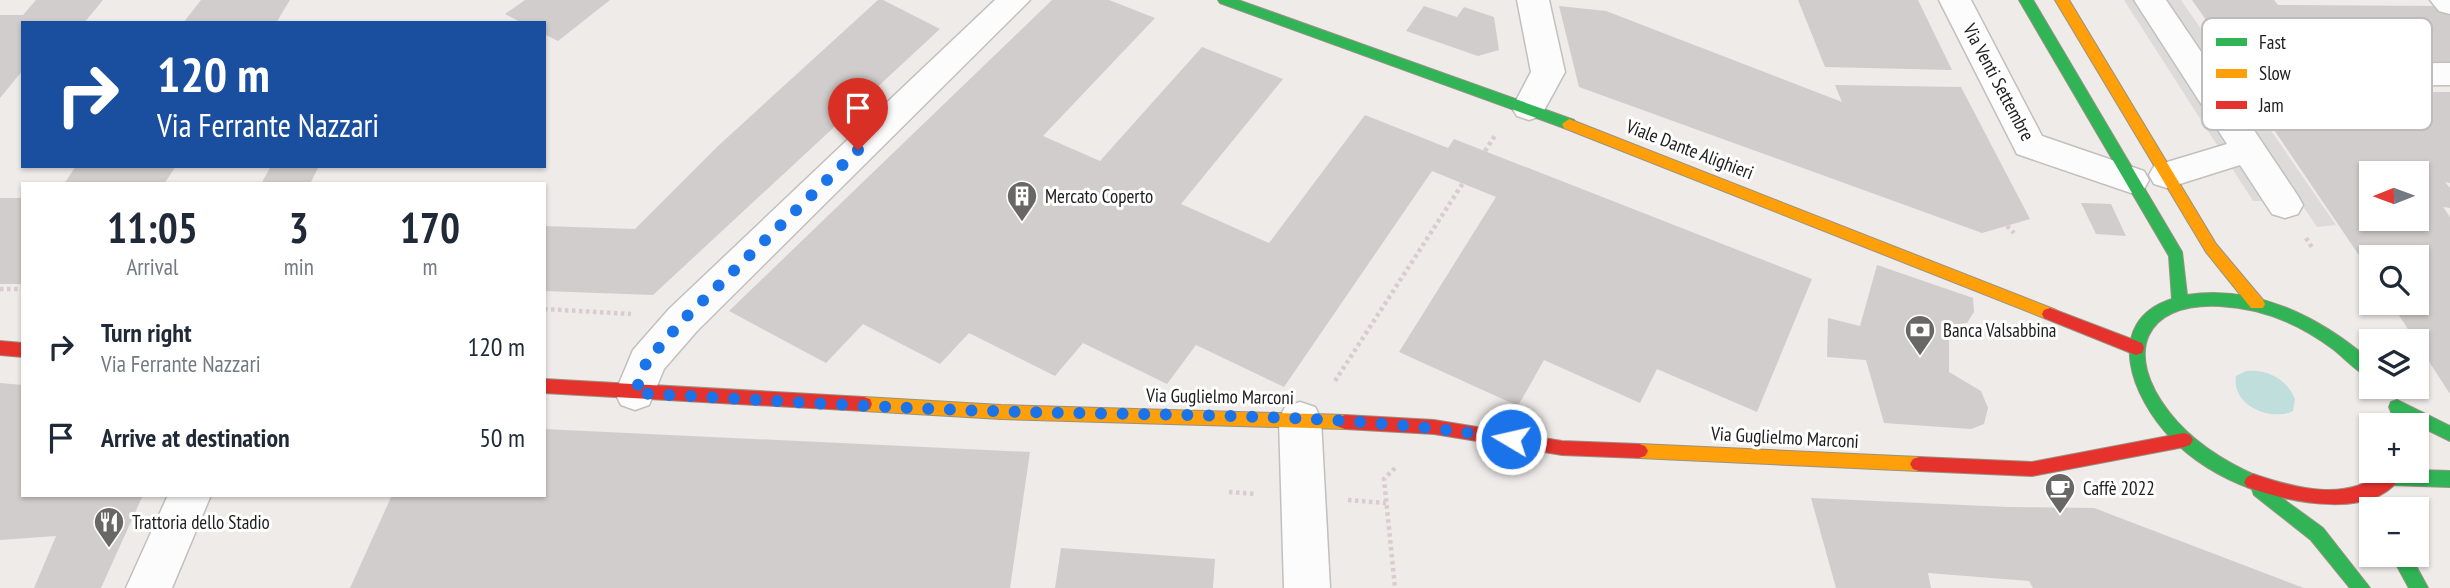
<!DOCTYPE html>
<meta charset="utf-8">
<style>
:root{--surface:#fff;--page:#f6f6f7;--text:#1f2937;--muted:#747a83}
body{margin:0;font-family:"PT Sans Narrow",sans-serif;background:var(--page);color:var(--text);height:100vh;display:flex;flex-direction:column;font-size:26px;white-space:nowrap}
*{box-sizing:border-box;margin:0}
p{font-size:23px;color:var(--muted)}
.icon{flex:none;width:38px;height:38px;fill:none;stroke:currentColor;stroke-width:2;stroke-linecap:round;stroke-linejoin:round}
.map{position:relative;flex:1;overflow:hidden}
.panel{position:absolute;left:21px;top:182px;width:525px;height:315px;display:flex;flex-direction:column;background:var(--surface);border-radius:0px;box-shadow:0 2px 5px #0004}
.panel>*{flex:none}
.guide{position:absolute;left:21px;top:21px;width:525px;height:147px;border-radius:0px;box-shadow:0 2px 5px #0004;background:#1a4fa0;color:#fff;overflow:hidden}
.needle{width:46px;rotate:269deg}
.controls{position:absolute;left:2359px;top:161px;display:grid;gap:14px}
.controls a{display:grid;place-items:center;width:70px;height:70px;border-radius:0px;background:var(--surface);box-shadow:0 2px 5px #0004;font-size:35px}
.pin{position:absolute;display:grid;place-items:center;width:60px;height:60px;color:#fff;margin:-72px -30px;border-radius:50% 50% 50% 0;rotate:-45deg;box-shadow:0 0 7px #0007}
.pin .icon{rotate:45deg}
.me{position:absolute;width:77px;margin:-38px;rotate:279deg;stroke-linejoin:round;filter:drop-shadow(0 0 5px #0008)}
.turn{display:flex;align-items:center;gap:24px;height:147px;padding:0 21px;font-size:32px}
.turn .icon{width:91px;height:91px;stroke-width:2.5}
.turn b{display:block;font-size:49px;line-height:60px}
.eta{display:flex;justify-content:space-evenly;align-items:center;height:119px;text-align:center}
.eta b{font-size:42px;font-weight:600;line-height:49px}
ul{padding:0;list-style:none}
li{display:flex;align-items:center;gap:21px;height:91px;padding:0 21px}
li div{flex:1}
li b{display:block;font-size:26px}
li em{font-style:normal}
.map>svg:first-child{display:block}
</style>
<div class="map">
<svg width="2450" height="588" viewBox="0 0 2450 588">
<rect width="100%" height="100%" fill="#eeebe9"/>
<!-- religious -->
<path fill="#dcdbda" d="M2124 0H2134L2264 201H2253Z
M2163 0H2181L2336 225 2317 227Z"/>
<!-- water -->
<path fill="#bfdedc" d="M2246 371C2267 369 2287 379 2295 399L2293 411C2270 422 2231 405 2236 376Z"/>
<!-- building -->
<path fill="#d1cdcc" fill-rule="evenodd" d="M36 0H103L84 23H23V70L0 98V15H23Z
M201 0H290L276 23H183Z
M525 0H610L558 41 544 34V23H522L505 14Z
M878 0H883L940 29 653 295 544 291V226L635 229 718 146Z
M1052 0H1109L1155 18 1043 136 1100 161 1202 47 1283 79 1181 204 1269 243 1365 115 1448 148 1454 139 1812 279 1757 412 1657 369 1640 403 1544 360 1518 406 1399 352 1496 197 1432 171 1284 387 1196 345 1167 384 1083 343 1055 376 969 333 940 364 863 324 826 363 729 311Z
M1798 0H1918L1952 70 1825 67Z
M2192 0H2274L2278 5 2442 6 2450 16V66L2237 64Z
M1424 6 1457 17 1464 7 1494 17 1499 50 1478 56 1406 31Z
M1559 6 1606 11 1842 102 1835 85 1961 87 2030 219 1982 233 1579 87Z
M2450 92V183L2445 182 2450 188V208L2443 207 2450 217V394L2391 303H2417V257H2371V273L2249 93ZM2371 173H2417V219H2371Z
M76 166H176L164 184H64Z
M271 166H319L310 184H261Z
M0 198H23V284H0Z
M2081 203 2111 204 2126 236 2096 234Z
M1877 265 1973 298 1974 312 1967 323 1949 325V372L1981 391 1988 408 1984 424 1971 429 1884 423 1866 360 1827 357 1828 318 1860 326Z
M0 383 23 385V495H143L101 588H34L56 536 0 540Z
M544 429 1030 452 1010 588H350L392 495H544Z
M1811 498 2008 507 2094 508 2304 588H2033L2029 581 1928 573 1931 588H1836Z
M1061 548 1215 559 1213 588H1055Z"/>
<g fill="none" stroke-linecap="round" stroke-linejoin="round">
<!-- street casing -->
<g stroke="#c1c0bf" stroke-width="3">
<path id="street" d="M995 0H1030L697 331 664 369 649 405 635 410 621 405 615 393 633 350 669 309Z
M1517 0H1549L1565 72 1541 116 1529 120 1517 116 1512 108 1531 72Z
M1939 0H1971L2042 136 2144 171 2149 180 2144 189 2131 193 2017 154Z
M2134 0H2166L2210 65 2450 63V85L2225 87 2298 196 2303 205 2298 214 2285 218 2272 214 2240 165 2167 188 2154 184 2149 175 2154 166 2227 144Z
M2430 0H2450V14L2439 11Z
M1300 402 1315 407 1321 419 1330 588H1284L1279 419 1285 407Z
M168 495H211L172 588H126Z"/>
</g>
<!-- fast casing -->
<g stroke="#979282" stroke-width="2">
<path id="fast" d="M1218 0H1238L1574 120 1576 124 1574 128H1564L1220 3Z
M2019 0H2033L2182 252 2187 295C2256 284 2321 318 2371 361V378C2357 373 2345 358 2333 349 2300 324 2261 308 2220 306 2142 302 2124 355 2169 412 2192 442 2225 462 2259 477L2261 483 2323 528 2370 588H2350L2311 540 2254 495 2252 489C2222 478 2193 461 2171 438 2133 399 2101 322 2172 299L2169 256Z
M2397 400 2450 426V441L2391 412 2389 407 2391 402Z
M2417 470 2450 471V487L2391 485 2385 482 2382 477 2387 471Z
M2391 555H2410L2428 588H2409Z"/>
</g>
<!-- slow casing -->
<g stroke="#979282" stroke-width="2">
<path id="slow" d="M2055 0H2069L2216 244 2263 300 2265 304 2263 308H2251L2206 252Z
M1569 119 2056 310 2058 314 2056 318H2044L1564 128 1562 124Z
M864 397 1001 405 1345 415 1351 417 1353 422 1351 427 1345 429 1001 419 864 411 858 409 856 404 858 399Z
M1639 444 1919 457 1925 459 1928 464 1925 469 1919 471 1639 458 1633 456 1630 451 1633 446Z"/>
</g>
<!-- jam casing -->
<g stroke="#979282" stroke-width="2">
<path id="jam" d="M2050 308 2142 343 2144 348 2142 353 2136 355 2044 318 2042 314 2044 310Z
M0 341 23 343V357L0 355Z
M544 379 864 397 870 399 872 404 870 409 864 411 544 393Z
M1345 415 1434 420 1562 441 1639 444 1645 446 1648 451 1645 456 1639 458 1562 455 1434 434 1345 429 1339 427 1337 422 1339 417Z
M2184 433 2190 435 2193 440 2190 445 2184 447 2032 476 1919 471 1913 469 1910 464 1913 459 1919 457 2032 462Z
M2383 471H2404C2379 523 2288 502 2247 487L2244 482 2247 477 2253 474C2294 488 2348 503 2383 471Z"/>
</g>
<!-- path -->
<path stroke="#daccce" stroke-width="4.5" stroke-dasharray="3.5 3.5" stroke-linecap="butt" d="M1485 151 1496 134
M2007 226 2014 233
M2306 238 2313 249
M0 289H23
M544 309 631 314
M1335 381 1463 183
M1395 468 1384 479 1395 588
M1229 492 1256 494
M1348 500 1386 503"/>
<!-- street -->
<use href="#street" fill="#fcfcfc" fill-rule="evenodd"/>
<!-- fast -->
<use href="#fast" fill="#30b455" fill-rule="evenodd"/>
<!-- slow -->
<use href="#slow" fill="#ff9f0a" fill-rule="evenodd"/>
<!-- jam -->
<use href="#jam" fill="#e5322d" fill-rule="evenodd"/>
</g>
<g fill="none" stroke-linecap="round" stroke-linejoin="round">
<!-- route -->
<path stroke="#1a73e8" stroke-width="12" stroke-dasharray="0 21.6" d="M858 150 683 320 647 361 635 393C765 400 896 409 1026 412 1188 416 1351 413 1511 439"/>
</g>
<!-- icons -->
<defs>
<g id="building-pin" transform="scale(1.575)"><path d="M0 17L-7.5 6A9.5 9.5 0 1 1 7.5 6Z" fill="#686766" stroke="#fff"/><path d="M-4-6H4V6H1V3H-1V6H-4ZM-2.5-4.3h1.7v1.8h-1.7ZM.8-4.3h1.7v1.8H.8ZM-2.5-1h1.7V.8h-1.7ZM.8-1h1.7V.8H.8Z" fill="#fff"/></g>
<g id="bank-pin" transform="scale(1.575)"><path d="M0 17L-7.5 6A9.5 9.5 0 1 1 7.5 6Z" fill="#686766" stroke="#fff"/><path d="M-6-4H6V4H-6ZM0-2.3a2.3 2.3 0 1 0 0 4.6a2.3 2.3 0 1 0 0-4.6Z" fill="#fff"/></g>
<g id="cafe-pin" transform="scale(1.575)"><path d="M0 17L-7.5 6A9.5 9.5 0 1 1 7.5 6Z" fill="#686766" stroke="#fff"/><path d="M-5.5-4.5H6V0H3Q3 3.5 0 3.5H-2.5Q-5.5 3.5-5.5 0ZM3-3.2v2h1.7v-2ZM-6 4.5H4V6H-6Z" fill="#fff"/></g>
<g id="restaurant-pin" transform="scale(1.575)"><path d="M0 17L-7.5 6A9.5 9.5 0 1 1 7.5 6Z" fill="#686766" stroke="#fff"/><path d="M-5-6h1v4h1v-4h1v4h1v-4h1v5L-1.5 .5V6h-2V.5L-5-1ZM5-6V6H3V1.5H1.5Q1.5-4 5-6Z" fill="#fff"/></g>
</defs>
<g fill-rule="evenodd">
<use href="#building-pin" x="1022" y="196"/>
<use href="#bank-pin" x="1920" y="330"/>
<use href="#cafe-pin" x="2060" y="488"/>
<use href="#restaurant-pin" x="109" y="522"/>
</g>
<g text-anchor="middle" stroke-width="6" stroke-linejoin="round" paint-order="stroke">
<!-- street labels -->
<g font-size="19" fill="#202020" stroke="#fff">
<text transform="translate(1999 82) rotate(62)" y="7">Via Venti Settembre</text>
<text transform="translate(1690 149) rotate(21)" y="7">Viale Dante Alighieri</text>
<text transform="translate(1220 396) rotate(1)" y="7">Via Guglielmo Marconi</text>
<text transform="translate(1785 437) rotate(3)" y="7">Via Guglielmo Marconi</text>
</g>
<!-- poi labels -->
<g font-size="19" fill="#202020" stroke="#fff" text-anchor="start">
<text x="1045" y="203">Mercato Coperto</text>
<text x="1943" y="337">Banca Valsabbina</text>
<text x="2083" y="495">Caffè 2022</text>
<text x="132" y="529">Trattoria dello Stadio</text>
</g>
</g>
<!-- legend -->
<rect x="2202" y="18" width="230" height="112" rx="10" fill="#fff" stroke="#bcbcbc" stroke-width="2"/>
<rect x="2216" y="38" width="31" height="8" fill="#30b455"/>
<rect x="2216" y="69" width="31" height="9" fill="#ff9f0a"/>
<rect x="2216" y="101" width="31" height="8" fill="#e5322d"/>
<g font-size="19" fill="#202020">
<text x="2259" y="49">Fast</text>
<text x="2259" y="80">Slow</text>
<text x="2259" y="112">Jam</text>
</g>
</svg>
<div class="controls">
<a><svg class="needle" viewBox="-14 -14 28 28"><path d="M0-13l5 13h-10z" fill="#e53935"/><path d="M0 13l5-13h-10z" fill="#747a83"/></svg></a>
<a><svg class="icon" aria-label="search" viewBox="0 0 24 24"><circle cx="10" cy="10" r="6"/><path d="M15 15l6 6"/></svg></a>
<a><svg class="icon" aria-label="layers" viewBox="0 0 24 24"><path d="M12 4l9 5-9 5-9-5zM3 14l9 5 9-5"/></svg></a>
<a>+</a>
<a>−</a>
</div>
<div class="pin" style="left:858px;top:150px;background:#d93025"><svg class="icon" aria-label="arrive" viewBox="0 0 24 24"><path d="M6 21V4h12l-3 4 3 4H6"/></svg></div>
<svg class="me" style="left:1511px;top:439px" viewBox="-20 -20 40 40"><circle r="17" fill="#1a73e8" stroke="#fff" stroke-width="3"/><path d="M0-11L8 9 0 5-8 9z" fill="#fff"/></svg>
<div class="guide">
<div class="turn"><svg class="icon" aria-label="right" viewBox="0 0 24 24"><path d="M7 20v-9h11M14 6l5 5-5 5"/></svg><div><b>120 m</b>Via Ferrante Nazzari</div></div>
</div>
<section class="panel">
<div class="eta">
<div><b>11:05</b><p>Arrival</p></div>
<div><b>3</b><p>min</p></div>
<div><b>170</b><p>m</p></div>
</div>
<ul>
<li><svg class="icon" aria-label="right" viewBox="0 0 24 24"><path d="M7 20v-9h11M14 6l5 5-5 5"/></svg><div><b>Turn right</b><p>Via Ferrante Nazzari</p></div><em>120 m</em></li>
<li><svg class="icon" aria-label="arrive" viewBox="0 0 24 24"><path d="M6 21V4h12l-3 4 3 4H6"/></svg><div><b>Arrive at destination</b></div><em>50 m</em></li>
</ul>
</section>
</div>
